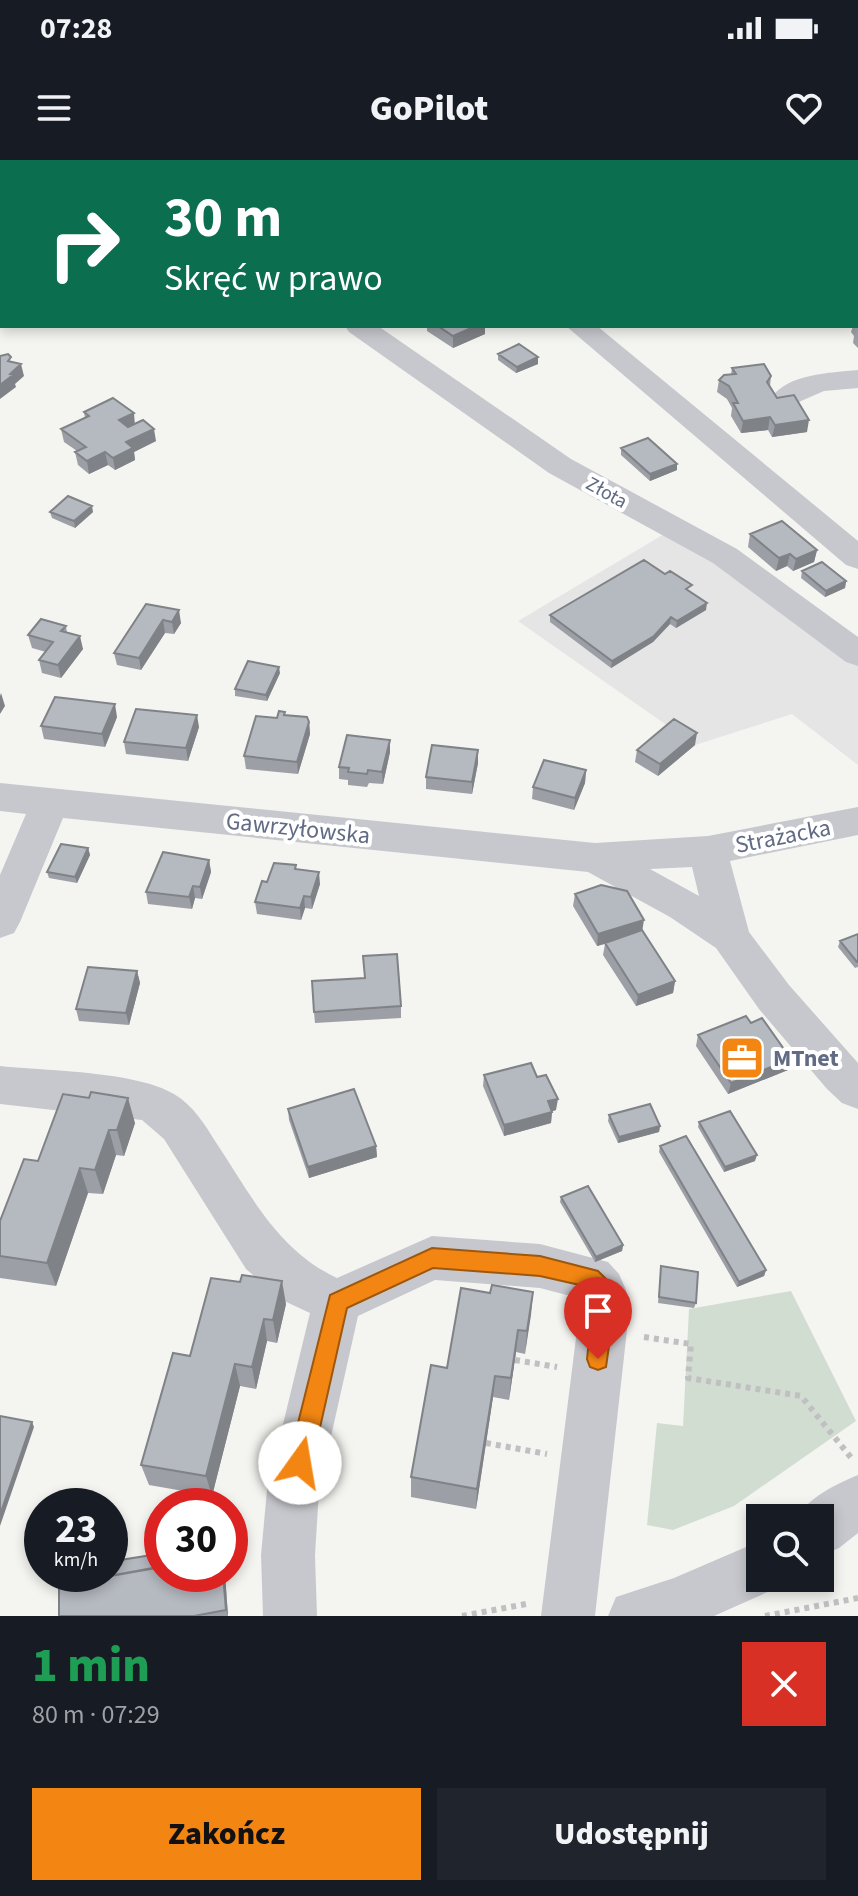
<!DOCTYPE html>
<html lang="pl">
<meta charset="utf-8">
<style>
:root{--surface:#171b24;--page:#20242c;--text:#f1f3f6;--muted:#9ea1a6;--accent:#f38612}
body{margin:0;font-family:"Source Sans 3",sans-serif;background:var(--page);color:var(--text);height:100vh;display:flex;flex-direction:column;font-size:30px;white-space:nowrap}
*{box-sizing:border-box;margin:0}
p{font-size:26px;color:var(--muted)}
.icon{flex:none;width:44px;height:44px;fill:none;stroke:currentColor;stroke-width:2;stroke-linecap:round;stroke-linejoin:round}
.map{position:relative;height:1456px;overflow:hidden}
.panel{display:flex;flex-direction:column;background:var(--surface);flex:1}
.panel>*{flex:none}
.guide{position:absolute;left:0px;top:0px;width:858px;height:168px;box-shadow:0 4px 12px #0003;background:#0b6e4f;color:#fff;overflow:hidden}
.fabs{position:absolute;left:746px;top:1344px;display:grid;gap:16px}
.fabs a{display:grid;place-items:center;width:88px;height:88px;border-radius:0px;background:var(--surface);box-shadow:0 4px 12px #0003;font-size:40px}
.speed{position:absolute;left:24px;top:1328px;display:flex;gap:16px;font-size:40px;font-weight:700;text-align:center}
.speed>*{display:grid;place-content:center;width:104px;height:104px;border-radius:50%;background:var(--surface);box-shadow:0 4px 12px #0003;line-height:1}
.speed small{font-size:20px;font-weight:400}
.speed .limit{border:12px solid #d22;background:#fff;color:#111}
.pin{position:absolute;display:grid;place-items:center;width:68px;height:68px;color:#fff;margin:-82px -34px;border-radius:50% 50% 50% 0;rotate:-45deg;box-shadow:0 0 8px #0007}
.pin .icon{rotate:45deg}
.me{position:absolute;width:88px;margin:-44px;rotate:13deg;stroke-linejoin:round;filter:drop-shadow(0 0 6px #0008)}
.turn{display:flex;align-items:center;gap:28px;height:168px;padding:0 32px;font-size:36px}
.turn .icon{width:104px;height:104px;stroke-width:2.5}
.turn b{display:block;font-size:56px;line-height:68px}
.round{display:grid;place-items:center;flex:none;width:84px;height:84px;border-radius:0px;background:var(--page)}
.overview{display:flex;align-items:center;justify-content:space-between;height:136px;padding:0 32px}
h1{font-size:48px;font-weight:800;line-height:60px;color:#1e9e55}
.button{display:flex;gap:16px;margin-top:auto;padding:16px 32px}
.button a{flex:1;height:92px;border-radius:0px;background:var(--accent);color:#111;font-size:32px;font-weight:800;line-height:92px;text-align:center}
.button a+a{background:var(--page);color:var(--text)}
.status{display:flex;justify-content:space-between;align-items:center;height:56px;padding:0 40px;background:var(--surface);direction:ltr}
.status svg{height:22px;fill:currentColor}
header{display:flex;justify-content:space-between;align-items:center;height:104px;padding:0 32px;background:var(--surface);font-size:36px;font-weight:800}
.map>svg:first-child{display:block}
</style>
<div class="status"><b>07:28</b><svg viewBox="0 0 49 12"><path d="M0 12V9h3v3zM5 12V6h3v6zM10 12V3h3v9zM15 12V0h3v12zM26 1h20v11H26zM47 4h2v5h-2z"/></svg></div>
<header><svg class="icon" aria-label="menu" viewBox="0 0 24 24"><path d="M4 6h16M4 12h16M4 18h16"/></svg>GoPilot<svg class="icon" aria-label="heart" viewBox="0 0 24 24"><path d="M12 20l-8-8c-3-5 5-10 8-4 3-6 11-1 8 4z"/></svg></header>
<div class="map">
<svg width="858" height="1456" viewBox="0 0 858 1456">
<rect width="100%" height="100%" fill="#f4f5f0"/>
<!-- built -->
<path fill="#e4e5e4" d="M666 373 718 401 858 504V605L792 554 695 585 518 461Z"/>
<!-- green -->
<path fill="#d2ddd1" d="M791 1131 856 1261 734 1346 673 1370 647 1365 657 1263 683 1266 689 1149Z"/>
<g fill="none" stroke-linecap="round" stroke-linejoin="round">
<!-- path -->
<path stroke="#c0c0c3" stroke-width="6" stroke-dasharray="5 5" stroke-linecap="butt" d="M644 1177 691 1184 688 1218 801 1236 853 1300
M515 1200 557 1207
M486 1283 547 1294
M462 1456 526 1444
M765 1456 858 1438"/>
<!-- minor -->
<path fill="#c7c8cd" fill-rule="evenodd" d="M83 0H110L112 2H85Z
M332 0H358L359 2H333Z
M813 0H839L840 2H814Z
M856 56 858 57V75L856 74Z
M345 166H378L571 299 737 389 858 477V506L846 502 713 403 549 313 349 172Z
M566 166H597L858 381V409L846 405Z
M858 210V228L824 231 785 248 774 245 770 239C788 213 830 213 858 210Z
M0 623 595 683 708 676 858 647V675L730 701 749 772 789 825 858 903V949L842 943 827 929 759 849 716 788 670 757 588 712 63 658 20 762 14 773 0 778V715L26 654 0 651ZM692 707 699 736 650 709Z
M0 906C47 911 135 911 174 934 194 946 205 965 217 984 252 1037 278 1090 337 1118L432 1076 540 1084 608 1102 619 1114 626 1130 627 1170 595 1456H541L577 1170 578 1138 540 1128 435 1120 358 1156 319 1330 315 1395 317 1456H263L261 1395 267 1330 310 1153 282 1140 246 1109 164 979 142 960 0 944Z
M858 1315V1373L839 1388 820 1396V1358H798C806 1338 839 1323 858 1315Z
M760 1381V1418H783L779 1427 714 1456H608L616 1437 674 1418Z"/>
</g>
<!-- wall -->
<path fill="#9c9fa5" d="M858 159V188L853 183 854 176 851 172 853 166H856V160Z
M427 166H485V174L453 188 427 171Z
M498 194 538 204 516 213 498 200Z
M732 208 771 216 770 226 777 238 807 272 772 277 768 270 741 273 731 256 732 248 727 239 717 232 719 220 731 214Z
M84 252 135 264 156 281 134 292 135 300 115 310 108 305 89 314 78 305 75 292 77 291 64 282 61 269 85 258Z
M621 288 677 304V310L650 321 621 295Z
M50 352H93L75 368 52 358Z
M750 374 817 390 814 402 793 411 787 406 776 411 748 387Z
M802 411 846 421 845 428 825 437 801 418Z
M665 414 691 432 706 450 676 468 670 464 653 482 611 508 550 462V455Z
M146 444 181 463 174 474 165 473 141 510 117 505 114 493Z
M66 466 67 473 83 489 61 518 42 513 39 500 46 492 32 488 28 475Z
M280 513 267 541 235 536V529Z
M286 555 309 562 310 574 298 614 246 609 244 596 277 558Z
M117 557 105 587 44 579 41 566Z
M199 567 188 601 126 594 124 582Z
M390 580V592L383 624 369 623 367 627 348 625V620L339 619V607Z
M695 585 658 616 635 602 637 590Z
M478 603 472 634 426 629V617Z
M586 610 585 623 574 650 532 639 533 627Z
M88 688 90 695 77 723 49 718 47 712Z
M209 700 211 712 202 739 195 738 192 749 148 744 146 732Z
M297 709 320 724 312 749 305 748 301 760 257 754 255 742 267 722Z
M575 734 642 772 675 821 673 833 636 846 603 795 605 784 597 786 573 746Z
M858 774V807L855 808 838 787 840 781Z
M137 811 140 823 129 865 79 861 76 849Z
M401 846V858L315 863 314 852Z
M698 875 788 910 728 934 696 886Z
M484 915 537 917 556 950 552 951 551 963 504 976 483 926Z
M89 938 135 963 124 996 116 995 103 1034 88 1033 56 1126 0 1118V1061L38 1001Z
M288 949 376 986 377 997 309 1018 289 960Z
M609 955 660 966 659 972 618 983 608 961Z
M699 962 755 1001 724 1012 698 967Z
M660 986 766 1110 764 1116 737 1127 659 992Z
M561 1037 623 1085 622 1091 595 1102 560 1042Z
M661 1106 696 1143 694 1148 658 1143Z
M533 1132 525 1194 516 1192 509 1240 493 1237 476 1349 411 1337V1317L447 1208 490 1133Z
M286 1144 277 1183 267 1181 256 1229 240 1226 212 1336 149 1325 141 1305 190 1196Z
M114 1391 116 1401 158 1394 160 1407 225 1414 228 1456H59L61 1425Z"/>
<!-- shaded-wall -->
<path fill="#7f8286" d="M555 0H590V2H555Z
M856 134H858V146H856Z
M2 144V159L0 160V146Z
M476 166H485V174L453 188V176Z
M538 197V204L516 213 517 207Z
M21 204 24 216 15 224 16 227 0 239V225Z
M134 253 135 266 121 273 119 260Z
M770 257 768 270 741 273 743 261Z
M809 260 807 272 772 277 775 265Z
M154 269 156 281 134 292 135 300 115 310 113 298 126 282Z
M105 292 108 305 89 314 87 301Z
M677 304V310L650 321V314Z
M92 346 93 352 75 368 74 361Z
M817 390 814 402 793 411 796 399Z
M790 394 787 406 776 411 779 398Z
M846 421 845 428 825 437 826 431Z
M707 443 706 450 676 468 677 461Z
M179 450 181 463 174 474 172 462Z
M671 457 670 464 653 482 611 508 612 501Z
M163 460 165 473 141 510 139 498Z
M80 476 83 489 61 518 58 505Z
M279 507 280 513 267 541 266 535Z
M1 533 5 546 0 554V536Z
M115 544 117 557 105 587 102 574Z
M197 555 199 567 188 601 186 588Z
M309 562 310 574 298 614 297 602Z
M697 573 695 585 658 616 660 604Z
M390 580V592L383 624 382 612Z
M478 590V603L472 634V622Z
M586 610 585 623 574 650 575 638Z
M88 688 90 695 77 723 75 717Z
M209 700 211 712 202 739 200 727Z
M319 712 320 724 312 749 311 737Z
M193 726 195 738 192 749 189 737Z
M304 736 305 748 301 760 300 748Z
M644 760 642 772 597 786 598 774Z
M137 811 140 823 129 865 126 853Z
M675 821 673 833 636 846 638 835Z
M791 899 788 910 728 934 731 923Z
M128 938 135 963 124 996 117 970Z
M558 939 556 950 547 953 548 941Z
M552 952 551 963 504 976V965Z
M660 966 659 972 618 983 619 977Z
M109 970 116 995 103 1034 95 1010Z
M376 986 377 997 309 1018 308 1007Z
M757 995 755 1001 724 1012 725 1007Z
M80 1008 88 1033 56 1126 47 1103Z
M623 1085 622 1091 595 1102 596 1097Z
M766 1110 764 1116 737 1127 739 1122Z
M282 1121 286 1144 277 1183 273 1160Z
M533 1132 531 1155 525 1194 527 1171Z
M264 1159 267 1181 256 1229 252 1207Z
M518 1170 516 1192 509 1240 511 1218Z
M235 1204 240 1226 212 1336 206 1316Z
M495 1216 493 1237 476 1349 477 1329Z
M32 1262 34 1267 0 1366V1355Z
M223 1414H225L228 1456 226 1450Z"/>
<!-- building -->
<path fill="#b5b9c0" stroke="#7f8286" stroke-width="2" d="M711 0H746V2H711Z
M856 112 858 115V134H856Z
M0 121H2V144L0 146Z
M438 166H476L453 176Z
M519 184 538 197 517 207 498 194Z
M8 194 11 197 8 201 21 204 10 214 13 215 0 225V196Z
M764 204 771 216 767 222 777 238 794 235 809 260 775 265 770 257 743 261 733 243H738L729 226 719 220 724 215 736 214 732 208Z
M113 238 134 253 119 260 128 267 143 260 154 269 126 282 133 288 113 298 105 292 87 301 75 292 86 287 61 269 89 256 84 252Z
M648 278 677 304 650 314 621 288Z
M68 336 92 346 74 361 50 352Z
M782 361 817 390 796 399 790 394 779 398 750 374Z
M644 400 665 414 670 411 692 425 686 429 707 443 677 461 671 457 654 476 612 501 550 455Z
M822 402 846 421 826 431 802 411Z
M146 444 179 450 172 462 163 460 139 498 114 493Z
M41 459 66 466 61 471 80 476 58 505 39 500 53 482 28 475Z
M248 501 279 507 266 535 235 529Z
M55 537 115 544 102 574 41 566Z
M136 549 197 555 186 588 124 582Z
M279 551 285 552 284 555 307 557 309 562 297 602 244 596 256 556 277 558Z
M674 559 697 573 660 604 637 590Z
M347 575 390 580 382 612 368 610 367 614 348 612 349 608 339 607Z
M432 585 478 590 472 622 426 617Z
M544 600 586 610 575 638 533 627Z
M61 684 88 688 75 717 47 712Z
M163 692 209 700 200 727 193 726 189 737 146 732Z
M274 703 296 705 295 709 319 712 311 737 304 736 300 748 255 742 262 721 267 722Z
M601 725 627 731 644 760 598 774 575 734Z
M642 770 675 821 638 835 605 783Z
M858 774V802H857L840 781Z
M397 794 401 846 314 852 312 821 365 818 363 796Z
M88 807 137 811 126 853 76 849Z
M746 856 751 863 762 858 791 899 731 923 698 875Z
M531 903 537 917 546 915 558 939 548 941 552 952 504 965 484 915Z
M354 929 376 986 308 1007 288 949Z
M91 932 128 938 117 970H109L95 1010 80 1008 47 1103 0 1096V1061L24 999 38 1001 63 934 89 938Z
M650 944 660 966 619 977 609 955Z
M730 951 757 995 725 1007 699 962Z
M686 976 766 1110 739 1122 660 986Z
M588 1026 623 1085 596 1097 561 1037Z
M661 1106 698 1112 696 1143 659 1137Z
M242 1115 282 1121 273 1160 264 1159 252 1207 235 1204 206 1316 141 1305 173 1193 190 1196 211 1118 240 1122Z
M492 1125 533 1132 527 1171 518 1170 511 1218 495 1216 477 1329 411 1317 431 1205 447 1208 461 1128 490 1133Z
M0 1256 32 1262 0 1355Z
M114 1391V1401L158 1394V1407L61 1425V1414H110V1392Z
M162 1407V1414H223L226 1450 194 1456H59V1425Z"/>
<!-- route -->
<path fill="#f38612" stroke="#9e570c" stroke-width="2" d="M432 1088 540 1096 598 1111 610 1123 615 1143 606 1207 598 1210 590 1207 587 1199 593 1143 592 1134 584 1126 540 1116 433 1108 347 1148 312 1303 308 1311 300 1315 291 1311 288 1303 330 1135Z"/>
<!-- icons -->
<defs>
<g id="office-square" transform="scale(2.3)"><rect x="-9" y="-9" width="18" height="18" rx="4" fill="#f38612" stroke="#fff"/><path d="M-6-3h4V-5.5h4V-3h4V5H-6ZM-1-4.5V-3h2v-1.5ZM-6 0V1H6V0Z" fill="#fff"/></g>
</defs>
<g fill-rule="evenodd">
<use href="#office-square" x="742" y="898"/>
</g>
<g text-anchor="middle" stroke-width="8" stroke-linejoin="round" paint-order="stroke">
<!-- far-street labels -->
<g font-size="20" fill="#616b84" stroke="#fff">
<text transform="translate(607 332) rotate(29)" y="7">Złota</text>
</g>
<!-- street labels -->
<g font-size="24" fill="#616b84" stroke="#fff">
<text transform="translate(298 668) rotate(6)" y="8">Gawrzyłowska</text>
<text transform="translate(783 676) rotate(-11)" y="8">Strażacka</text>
</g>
<!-- poi labels -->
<g font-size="24" font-weight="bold" fill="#616b84" stroke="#fff" text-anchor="start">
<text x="773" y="906">MTnet</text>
</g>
</g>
</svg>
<div class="fabs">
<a><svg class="icon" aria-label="search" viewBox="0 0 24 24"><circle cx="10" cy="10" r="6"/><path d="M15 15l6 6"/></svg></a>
</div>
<div class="speed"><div>23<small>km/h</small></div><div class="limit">30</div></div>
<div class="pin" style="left:598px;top:1199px;background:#d93025"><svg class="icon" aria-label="arrive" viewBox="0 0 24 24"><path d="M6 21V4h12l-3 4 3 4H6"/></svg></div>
<svg class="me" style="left:300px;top:1303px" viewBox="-20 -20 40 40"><circle r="19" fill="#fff"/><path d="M0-13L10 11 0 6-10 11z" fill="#f38612"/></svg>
<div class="guide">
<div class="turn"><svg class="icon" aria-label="right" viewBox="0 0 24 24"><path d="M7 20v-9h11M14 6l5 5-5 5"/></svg><div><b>30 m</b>Skręć w prawo</div></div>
</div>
</div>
<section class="panel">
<div class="overview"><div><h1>1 min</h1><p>80 m · 07:29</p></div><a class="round" style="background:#d93025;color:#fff"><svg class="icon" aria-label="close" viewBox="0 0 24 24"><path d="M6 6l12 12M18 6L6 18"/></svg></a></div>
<div class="button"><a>Zakończ</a><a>Udostępnij</a></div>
</section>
